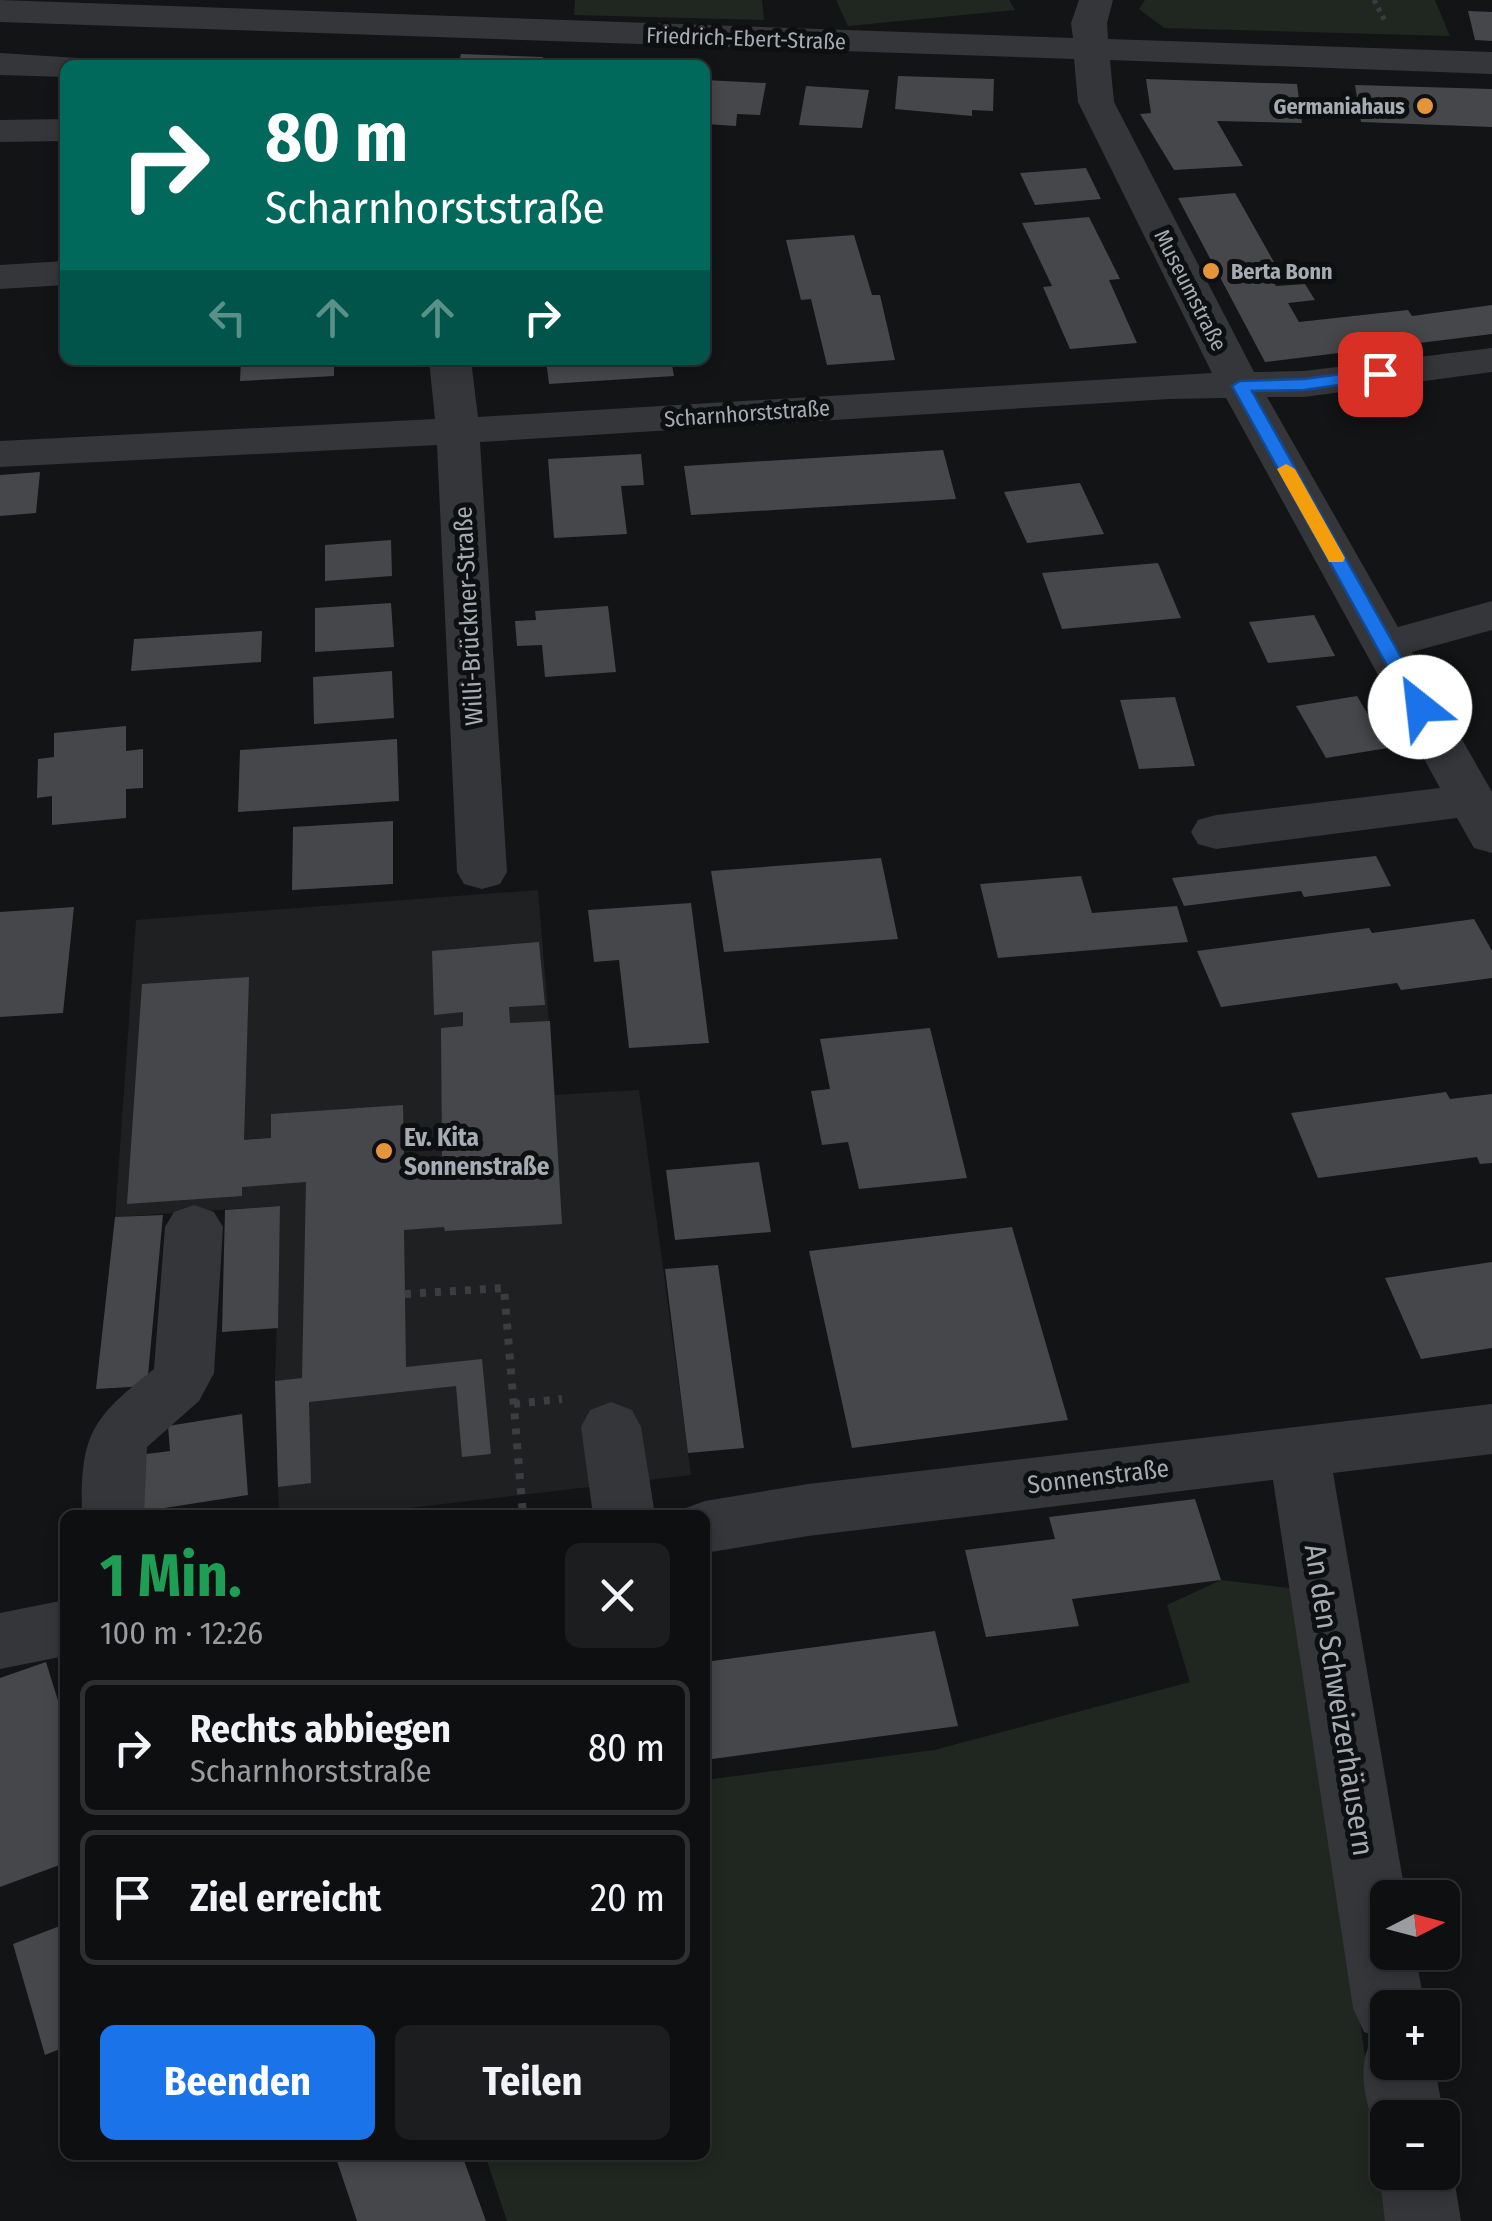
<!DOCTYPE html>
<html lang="de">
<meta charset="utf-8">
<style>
:root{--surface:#0e0f10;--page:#1c1d1e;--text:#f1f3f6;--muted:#9b9c9f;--line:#2e2f30;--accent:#1a73e8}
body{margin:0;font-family:"Fira Sans Condensed",sans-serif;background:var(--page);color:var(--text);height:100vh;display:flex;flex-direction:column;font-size:38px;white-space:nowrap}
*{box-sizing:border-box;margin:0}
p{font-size:32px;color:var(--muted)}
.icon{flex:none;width:55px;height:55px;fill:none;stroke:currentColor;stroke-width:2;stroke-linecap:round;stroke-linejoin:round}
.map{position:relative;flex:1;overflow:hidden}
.details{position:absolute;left:60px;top:1510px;width:650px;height:650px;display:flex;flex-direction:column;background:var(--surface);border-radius:15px;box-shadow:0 5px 15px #0003,0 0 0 2px var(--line)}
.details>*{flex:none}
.banner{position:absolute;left:60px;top:60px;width:650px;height:305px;border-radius:15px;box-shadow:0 5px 15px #0003,0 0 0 2px var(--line);background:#00695c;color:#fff;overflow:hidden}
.needle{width:65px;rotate:84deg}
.controls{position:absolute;left:1370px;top:1880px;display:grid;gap:20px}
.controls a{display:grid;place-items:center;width:90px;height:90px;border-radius:15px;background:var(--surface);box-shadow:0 5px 15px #0003,0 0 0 2px var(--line);font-size:50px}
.pin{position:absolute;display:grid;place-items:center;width:85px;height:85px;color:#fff;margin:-42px;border-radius:20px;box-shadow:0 5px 15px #0006}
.me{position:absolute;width:110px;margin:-55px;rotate:331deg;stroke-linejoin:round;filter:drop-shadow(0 0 8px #0008)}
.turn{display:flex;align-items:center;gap:35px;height:210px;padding:0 40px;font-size:45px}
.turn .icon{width:130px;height:130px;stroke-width:2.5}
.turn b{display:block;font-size:70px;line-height:85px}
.lanes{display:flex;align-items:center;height:95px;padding:0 40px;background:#0003;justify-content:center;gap:50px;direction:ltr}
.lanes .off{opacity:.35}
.round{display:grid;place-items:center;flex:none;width:105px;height:105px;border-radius:15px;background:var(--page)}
.headline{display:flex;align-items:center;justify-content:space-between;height:170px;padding:0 40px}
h1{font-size:60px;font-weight:700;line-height:75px;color:#1e9e55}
.primary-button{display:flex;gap:20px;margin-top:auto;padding:20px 40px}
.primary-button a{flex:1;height:115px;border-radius:15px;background:var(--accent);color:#fff;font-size:40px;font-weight:700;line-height:115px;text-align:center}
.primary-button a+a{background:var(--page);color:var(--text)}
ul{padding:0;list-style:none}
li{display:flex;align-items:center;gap:30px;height:135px;margin:0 20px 15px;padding:0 20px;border:5px solid var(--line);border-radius:15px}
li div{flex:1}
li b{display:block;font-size:38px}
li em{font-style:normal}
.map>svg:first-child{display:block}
</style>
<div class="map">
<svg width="1492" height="2221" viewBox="0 0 1492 2221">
<rect width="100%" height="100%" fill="#131415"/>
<!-- built -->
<path fill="#1f2022" d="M538 890 555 1095 639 1090 691 1475 349 1515H279L275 1381 280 1206 115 1217 136 920Z"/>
<!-- green -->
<path fill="#202720" d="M575 0H762L764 20 574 15Z
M836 0H1009L1015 10 848 26Z
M1145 0H1435L1450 36 1164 28 1139 9Z
M1221 1580 1297 1589 1389 2221H507L485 2155H705V1780L934 1750 1190 1682 1167 1605Z"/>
<!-- building -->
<path fill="#45474a" d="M1468 11 1492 12V41L1475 40Z
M461 54 543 57 541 65H458Z
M898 76 994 79 993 111 972 110V116L895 109Z
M1146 79 1297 84 1302 123 1217 121 1243 166 1174 170 1140 114 1151 113Z
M705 80 766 83 760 115 737 114 736 126 705 124Z
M1355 85 1492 89V127L1361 122Z
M806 86 869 90 862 128 799 125Z
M1086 168 1101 199 1035 205 1020 173Z
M1235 193 1274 262 1263 263 1276 286 1305 284 1315 300 1288 303 1299 322 1408 310 1412 316 1492 305V334L1265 362 1178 198Z
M1089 217 1120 279 1109 280 1137 343 1070 349 1043 287 1052 286 1022 223Z
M854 235 872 295H880L895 360 827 365 811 299 801 300 786 240Z
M241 360H334V376L240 381Z
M546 360H671L674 376 549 384Z
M943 450 956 499 691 515 684 466Z
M641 454 644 485 621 486 627 534 554 538 548 459Z
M40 472 36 513 0 516V475Z
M1080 483 1104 534 1027 543 1004 492Z
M391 540 392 576 325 581V545Z
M1158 563 1181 618 1062 629 1042 573Z
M391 603 394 647 315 652V608Z
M608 606 616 672 545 677 542 645 517 646 515 621 536 620 535 611Z
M1314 615 1335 656 1268 663 1249 622Z
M262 631 261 662 131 671 134 639Z
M392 671 394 718 314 724 313 677Z
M1357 696 1388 748 1326 758 1296 706Z
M1175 697 1195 766 1139 769 1120 700Z
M126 726V751L143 749V788L126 789V818L52 825V796L37 798 38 759 54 757V733Z
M397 739 399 801 238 812 240 750Z
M393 821V884L292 890 293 827Z
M1376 856 1391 886 1304 897 1301 891 1184 906 1172 878Z
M881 858 898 939 724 952 711 871Z
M1081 876 1092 913 1177 906 1188 942 998 958 980 884Z
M691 903 709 1043 629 1048 619 960 594 962 588 910Z
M74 907 63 1013 0 1017V912Z
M1474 919 1492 951V978L1401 990 1397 983 1221 1007 1197 951 1369 928 1372 933Z
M539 942 545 1005 509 1007 510 1023 550 1021 562 1224 445 1231 444 1227 404 1230 406 1367 482 1359 491 1454 462 1457 456 1386 309 1402 311 1483 278 1487 275 1381 302 1378 306 1182 242 1187V1196L127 1204 142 984 249 977 244 1140 271 1138V1114L403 1105 404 1158 442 1156 441 1028 463 1026V1012L434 1015 432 951Z
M930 1028 967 1178 859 1189 848 1142 822 1145 811 1091 830 1089 820 1039Z
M1446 1092 1450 1099 1492 1094V1163L1480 1164 1477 1157 1318 1178 1291 1113Z
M759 1162 771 1232 675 1240 666 1170Z
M280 1206 278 1328 222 1332 225 1210Z
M163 1215 147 1386 96 1389 115 1217Z
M1012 1227 1068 1420 852 1448 809 1251Z
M1492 1262V1348L1421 1359 1385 1278Z
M718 1265 744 1448 688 1453 665 1269Z
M242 1414 248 1495 126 1514 123 1457 170 1451 168 1426Z
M1195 1499 1221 1580 1072 1599 1079 1626 986 1637 965 1550 1055 1539 1049 1517Z
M935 1631 958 1726 705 1760V1662Z
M46 1662 65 1723V1863L0 1887V1678Z
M65 1924V2047L45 2055 13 1944Z
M335 2155H462L486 2221H357Z"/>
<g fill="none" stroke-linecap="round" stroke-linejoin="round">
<!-- path-far1 -->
<path stroke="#3b3d40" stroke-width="5" stroke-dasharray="4 5" stroke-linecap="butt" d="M1374 0 1385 21"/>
<!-- path -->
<path stroke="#3b3d40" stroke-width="8" stroke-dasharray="6 9" stroke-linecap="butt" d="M405 1294 504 1288 523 1515
M514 1404 562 1399"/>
<!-- minor -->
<path fill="#35363a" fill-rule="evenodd" d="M0 0 1073 38 1071 23 1079 0H1113L1107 23 1108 39 1492 52V74L1110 60 1114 102 1254 372 1304 371 1492 348V372L1304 397H1267L1398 627 1492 601V630L1412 652 1492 792V853L1474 848 1457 818 1216 849 1198 844 1191 832 1198 820 1216 815 1440 788 1226 398 1169 399 480 442 507 872 500 884 482 889 464 884 457 872 437 445 0 467V441L435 419 429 360H471L478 417 1212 373 1078 102 1074 59 0 22Z
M0 53 78 58 82 65H65V77L0 75Z
M65 119V141L0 142V120Z
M65 261V285L0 289V265Z
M194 1205 214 1212 223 1227 214 1373 199 1401 147 1447 144 1515H82C80 1434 92 1418 154 1369L165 1227 174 1212Z
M611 1402 632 1410 641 1427 655 1515H593L581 1427 590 1410Z
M1492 1404V1454L1333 1473 1406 1898H1388V1952H1415L1425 2008H1388V2062H1434L1444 2118H1388V2146L1381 2143C1368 2112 1352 2065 1375 2036L1364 2032 1353 2008 1273 1480 808 1536 705 1553V1515H680L683 1509 705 1501 808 1484Z
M65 1600V1656L0 1669V1613Z
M1442 2147 1453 2172 1461 2221H1385L1379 2172 1388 2151V2172H1442Z"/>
</g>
<!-- route -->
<path fill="#1a73e8" stroke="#114b97" stroke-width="2.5" d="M1380 369 1387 371V378L1304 390 1252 391 1429 707 1420 713 1410 707 1232 386 1240 381 1304 379Z"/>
<!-- slow -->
<path fill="#f59e0b" d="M1286 464 1295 469 1345 558 1343 562H1329L1327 558 1277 469Z"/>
<!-- markers -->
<g fill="#e4953c" stroke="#0e0f10" stroke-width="4">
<circle cx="1425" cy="106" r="10"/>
<circle cx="1211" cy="271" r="10"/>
<circle cx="384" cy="1151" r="10"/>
</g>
<g text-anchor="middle" stroke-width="10" stroke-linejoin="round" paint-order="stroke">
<!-- far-street labels -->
<g font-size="22" fill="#a6acb4" stroke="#0e0f10">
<text transform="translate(746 38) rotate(2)" y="8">Friedrich-Ebert-Straße</text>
<text transform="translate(1191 290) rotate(63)" y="8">Museumstraße</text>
<text transform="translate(747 413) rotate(-4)" y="8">Scharnhorststraße</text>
</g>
<!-- far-poi labels -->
<g font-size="22" font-weight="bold" fill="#a6acb4" stroke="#0e0f10" text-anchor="end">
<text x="1405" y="114">Germaniahaus</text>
<text x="1231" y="279" text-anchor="start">Berta Bonn</text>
</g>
<!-- street labels -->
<g font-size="25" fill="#a6acb4" stroke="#0e0f10">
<text transform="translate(468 616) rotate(-93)" y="9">Willi-Brückner-Straße</text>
<text transform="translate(1098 1476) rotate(-7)" y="9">Sonnenstraße</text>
</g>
<!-- poi labels -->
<g font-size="25" font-weight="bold" fill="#a6acb4" stroke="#0e0f10" text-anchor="start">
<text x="404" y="1146">Ev. Kita<tspan x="404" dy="29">Sonnenstraße</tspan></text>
</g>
<!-- near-street labels -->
<g font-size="30" fill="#a6acb4" stroke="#0e0f10">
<text transform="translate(1339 1700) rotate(81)" y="10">An den Schweizerhäusern</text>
</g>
</g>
</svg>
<div class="controls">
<a><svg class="needle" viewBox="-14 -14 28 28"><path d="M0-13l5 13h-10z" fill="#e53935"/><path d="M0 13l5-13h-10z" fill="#9b9c9f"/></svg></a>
<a>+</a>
<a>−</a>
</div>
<div class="pin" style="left:1380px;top:374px;background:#d93025"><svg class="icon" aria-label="arrive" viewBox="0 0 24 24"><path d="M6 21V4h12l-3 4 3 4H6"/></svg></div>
<svg class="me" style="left:1420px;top:707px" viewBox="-20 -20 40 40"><circle r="19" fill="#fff"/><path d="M0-13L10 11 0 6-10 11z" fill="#1a73e8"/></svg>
<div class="banner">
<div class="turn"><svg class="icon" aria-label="right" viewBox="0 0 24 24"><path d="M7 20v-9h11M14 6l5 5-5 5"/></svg><div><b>80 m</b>Scharnhorststraße</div></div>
<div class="lanes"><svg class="icon off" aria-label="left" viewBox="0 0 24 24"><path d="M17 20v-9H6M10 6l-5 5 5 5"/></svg><svg class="icon off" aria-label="ahead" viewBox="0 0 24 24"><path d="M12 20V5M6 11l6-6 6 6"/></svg><svg class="icon off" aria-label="ahead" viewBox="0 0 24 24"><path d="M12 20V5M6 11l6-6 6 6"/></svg><svg class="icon" aria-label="right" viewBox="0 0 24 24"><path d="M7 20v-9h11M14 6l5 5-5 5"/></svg></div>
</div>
<section class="details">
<div class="headline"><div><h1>1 Min.</h1><p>100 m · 12:26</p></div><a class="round"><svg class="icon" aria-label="close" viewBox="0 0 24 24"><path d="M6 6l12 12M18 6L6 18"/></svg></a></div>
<ul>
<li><svg class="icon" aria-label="right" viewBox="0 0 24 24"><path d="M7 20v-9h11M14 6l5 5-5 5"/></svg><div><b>Rechts abbiegen</b><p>Scharnhorststraße</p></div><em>80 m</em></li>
<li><svg class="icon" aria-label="arrive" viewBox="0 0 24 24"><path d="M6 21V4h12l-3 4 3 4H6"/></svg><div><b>Ziel erreicht</b></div><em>20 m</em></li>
</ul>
<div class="primary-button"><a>Beenden</a><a>Teilen</a></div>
</section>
</div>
